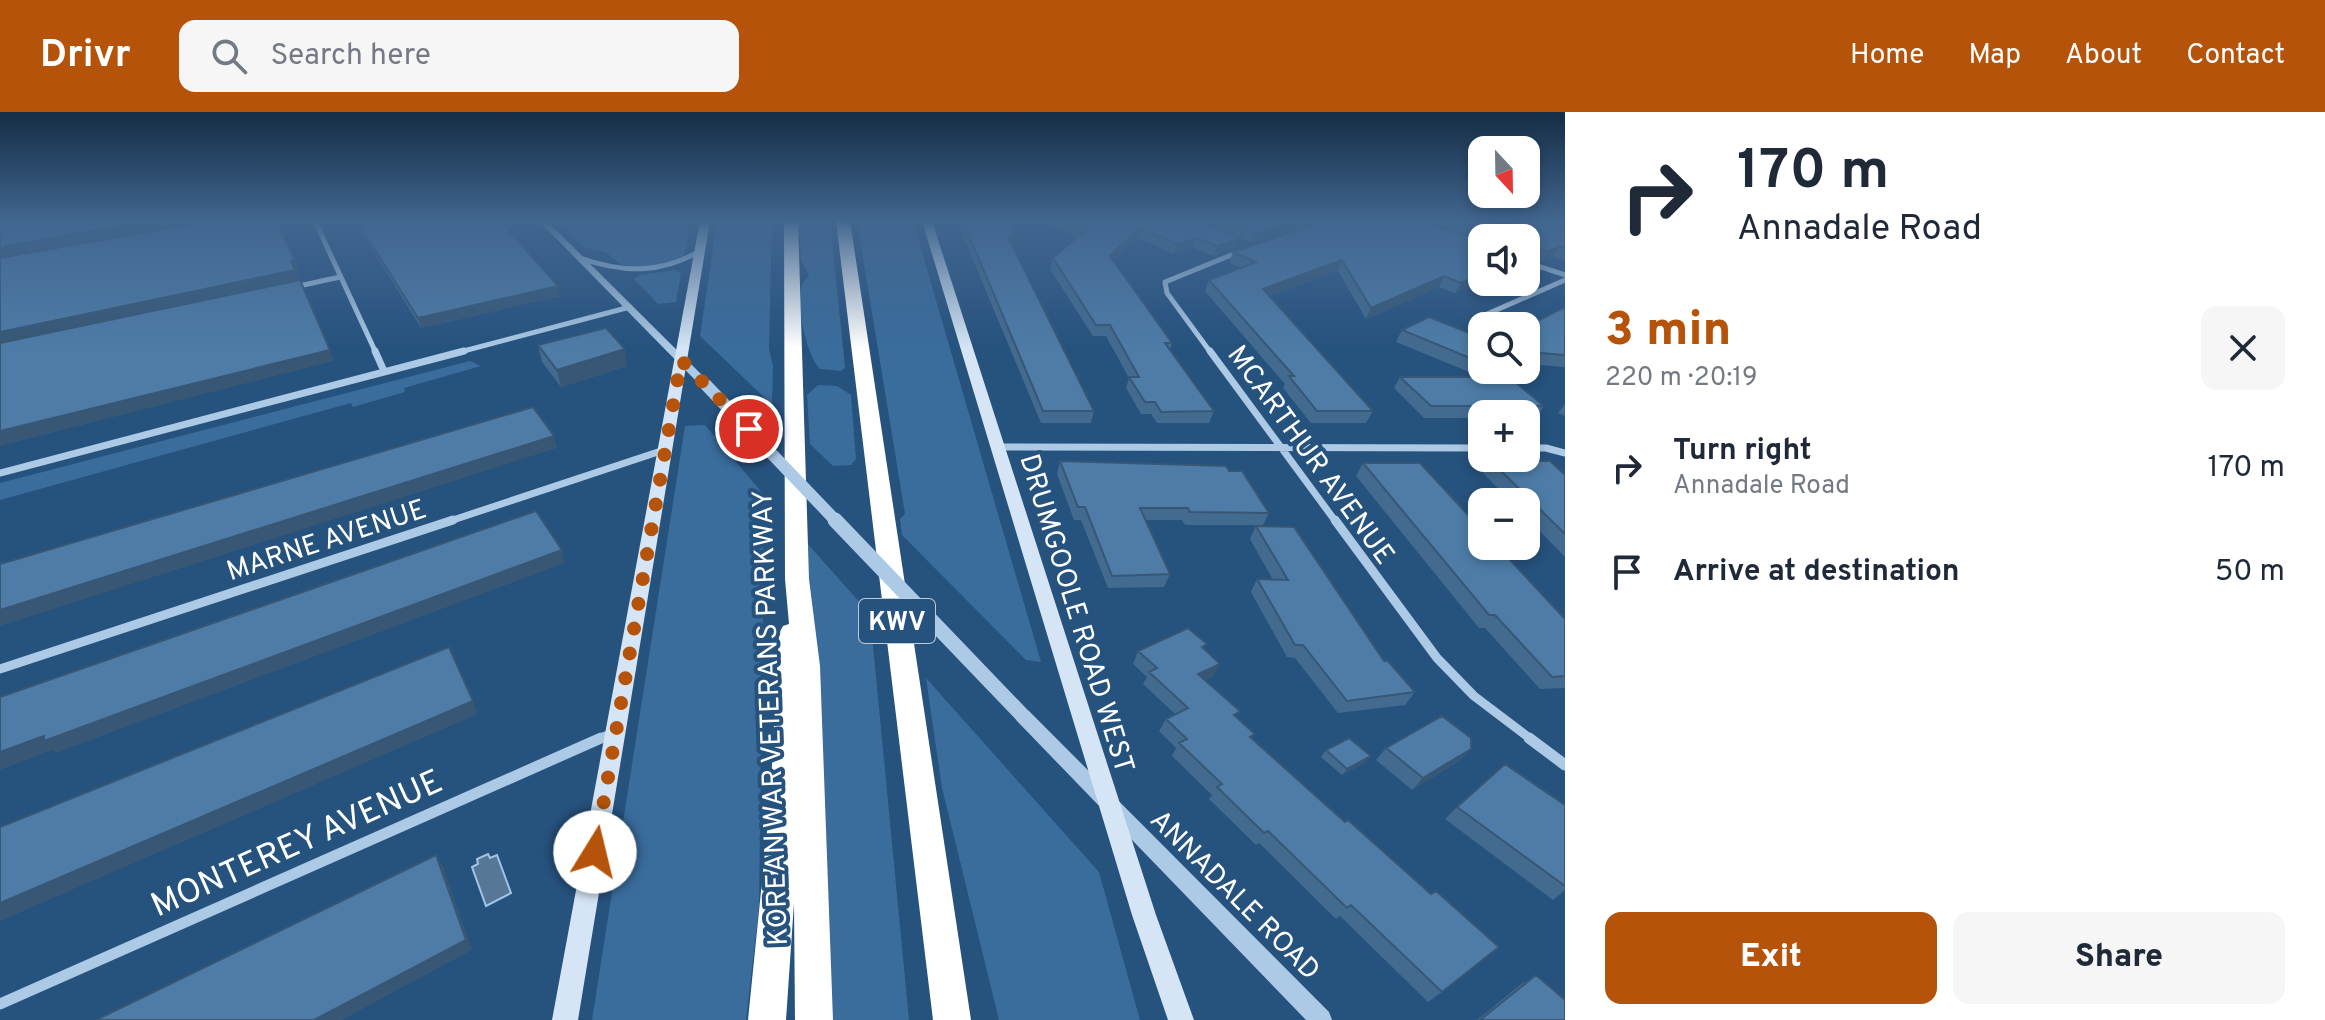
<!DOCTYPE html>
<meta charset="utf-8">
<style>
:root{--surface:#fff;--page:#f6f6f7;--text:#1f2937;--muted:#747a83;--accent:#b45309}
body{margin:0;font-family:Overpass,sans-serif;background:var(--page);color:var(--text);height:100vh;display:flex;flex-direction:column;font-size:30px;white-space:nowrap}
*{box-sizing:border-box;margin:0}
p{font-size:26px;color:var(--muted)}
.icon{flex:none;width:44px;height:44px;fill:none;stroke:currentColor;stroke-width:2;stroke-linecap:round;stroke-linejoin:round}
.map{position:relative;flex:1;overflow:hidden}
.panel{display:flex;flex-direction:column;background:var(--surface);width:760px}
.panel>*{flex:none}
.banner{background:#fff;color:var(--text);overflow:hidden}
.needle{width:52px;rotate:158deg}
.controls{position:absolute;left:1468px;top:24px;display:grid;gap:16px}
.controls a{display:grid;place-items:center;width:72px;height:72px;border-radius:16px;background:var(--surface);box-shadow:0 4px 12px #0003;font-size:40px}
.pin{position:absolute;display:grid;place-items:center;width:68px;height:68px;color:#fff;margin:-34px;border:4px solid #fff;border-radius:50%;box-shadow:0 2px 8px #0007}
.me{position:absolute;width:88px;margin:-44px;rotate:9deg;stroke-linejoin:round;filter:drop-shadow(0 0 6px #0008)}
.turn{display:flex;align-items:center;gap:28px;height:168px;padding:0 40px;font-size:36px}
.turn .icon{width:104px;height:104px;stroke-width:2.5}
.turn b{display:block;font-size:56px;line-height:68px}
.round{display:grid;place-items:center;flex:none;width:84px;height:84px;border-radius:16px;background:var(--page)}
.head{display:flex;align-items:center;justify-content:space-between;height:136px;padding:0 40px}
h1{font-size:48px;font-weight:800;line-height:60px;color:var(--accent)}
.button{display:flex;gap:16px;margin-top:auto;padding:16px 40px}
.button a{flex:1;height:92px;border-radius:16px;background:var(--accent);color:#fff;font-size:32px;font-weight:800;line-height:92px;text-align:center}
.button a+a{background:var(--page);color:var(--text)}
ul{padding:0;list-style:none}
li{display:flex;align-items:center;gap:24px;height:104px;padding:0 40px}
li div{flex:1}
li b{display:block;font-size:30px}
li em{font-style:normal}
header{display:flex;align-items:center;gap:48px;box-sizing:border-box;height:112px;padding:0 40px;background:var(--accent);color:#fff}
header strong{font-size:38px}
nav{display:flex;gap:44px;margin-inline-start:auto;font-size:28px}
.search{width:560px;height:72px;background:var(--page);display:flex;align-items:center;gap:20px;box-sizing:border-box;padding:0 28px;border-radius:16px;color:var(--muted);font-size:30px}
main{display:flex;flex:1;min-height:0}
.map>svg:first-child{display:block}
</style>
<header>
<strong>Drivr</strong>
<div class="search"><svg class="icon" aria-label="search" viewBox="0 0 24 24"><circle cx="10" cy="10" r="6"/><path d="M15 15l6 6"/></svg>Search here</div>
<nav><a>Home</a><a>Map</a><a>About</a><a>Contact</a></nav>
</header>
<main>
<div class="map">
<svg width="1565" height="908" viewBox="0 0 1565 908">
<rect width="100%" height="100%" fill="#26527e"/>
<!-- green -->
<path fill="#3a6c9c" d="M557 109H692L684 143 667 152 640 155 622 153 607 141 584 135Z
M717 109H772L769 237 773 254 772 293 700 224Z
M799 109H830L844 245 845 256 841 259 820 257C806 243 796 193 802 174 803 170 807 167 809 163L801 149Z
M857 109H913L1041 550 1026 548 902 423 900 407 905 402Z
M675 158 681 161 676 190 658 192 634 167 640 163Z
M470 249 481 254 404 276 405 280 353 295 351 291 0 388V371Z
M818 273 837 274 851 283 856 347 851 353 833 354 810 332 807 283Z
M705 313 770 390 769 406 764 414 759 795 746 908H592L685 314Z
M807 431 870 502 909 908H826Z
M926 566 1099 760 1140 908H999L942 676Z"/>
<!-- water -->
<path fill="#577797" stroke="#a0c5e6" stroke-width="2" d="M488 742 490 746 497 743 511 781 486 794 472 755 478 752 477 747Z"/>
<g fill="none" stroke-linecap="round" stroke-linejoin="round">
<!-- minor-far3 -->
<path stroke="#accae5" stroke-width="5" d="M315 109 376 241
M580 146C623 161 660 162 700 139
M1526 150 1565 163
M294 175 340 165
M1478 206 1565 168
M456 241 630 195
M1211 241 1167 181 1165 170 1241 139"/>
<!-- minor-far2 -->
<path stroke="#accae5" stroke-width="7" d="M375 239 384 259
M1210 239 1336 410
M999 335 1482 336
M1526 336H1546L1565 341
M0 361 464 239
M447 410 664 338"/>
<!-- minor-far1 -->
<path stroke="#accae5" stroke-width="9" d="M1335 408 1437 546 1474 584 1532 628
M0 557 453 408
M597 628 614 620"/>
<!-- minor -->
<path stroke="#accae5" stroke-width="11" d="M1529 626 1565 653
M0 892 601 626"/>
<!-- tertiary -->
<path fill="#accae5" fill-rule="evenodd" d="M539 109H547L710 271V275H702Z
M1023 597 1029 599 1329 900 1332 908H1306L1017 609 1015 604 1017 599Z"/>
<!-- secondary -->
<path fill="#d5e5f5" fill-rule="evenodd" d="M700 109H710L578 908H552Z
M922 109H932L1156 803 1194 908H1168L1132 803Z"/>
<!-- motorway -->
<path fill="#fff" fill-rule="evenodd" d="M784 109H798L809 467 820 554 833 908H795L794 791 786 908H748L770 690 779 521 783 514 789 512 785 467Z
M836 109H850L971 908H933Z"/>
<!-- tertiary-bridge-far1 -->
<path stroke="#accae5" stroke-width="12" d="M706 273 837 410"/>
<!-- tertiary-bridge -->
<path stroke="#accae5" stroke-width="15" d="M835 408 1023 604"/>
</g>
<!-- wall -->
<path fill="#436b90" d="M355 109H500L560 184 421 216Z
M959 109H1011L1016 121 1014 131 1012 132 1094 299 1091 311H1041L963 124Z
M1039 109H1315L1252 131 1240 126 1236 136 1214 144 1193 136 1174 142 1138 126 1113 149 1172 231 1170 238 1214 299 1209 311H1157L1151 302H1141L1126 276 1129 266 1106 224H1093L1050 157 1053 146 1077 126Z
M1422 109H1565V149L1553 144 1542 150 1533 147 1527 156 1526 126H1482V169L1455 181 1439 175 1366 207 1338 159 1270 184 1373 299 1366 311H1311L1283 276 1285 272 1205 179 1209 168 1241 156 1229 151 1233 140Z
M1565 195V255L1526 252V215Z
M1402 218 1482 236 1483 258 1479 264 1396 230Z
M538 233 627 254 561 275 542 250Z
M1400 265 1544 294 1536 306H1526V302H1482V306H1424L1394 276Z
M1565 292V304L1558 301Z
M1060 349 1229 359 1269 401 1263 413H1185L1182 408H1146L1170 462 1164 475 1108 476 1081 408H1074L1057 362Z
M1491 349 1565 363V445L1526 405V390H1511L1483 361Z
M1363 351 1565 507V576L1540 577 1485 516H1479L1356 364Z
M1256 414 1415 580 1405 593 1338 601 1295 546 1287 545 1251 480 1257 467 1273 468 1250 427Z
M1204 538 1214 564 1205 568 1237 605 1442 880 1428 890 1340 804 1336 807 1259 731 1256 733 1209 687 1212 683 1172 644 1176 636 1159 619 1166 607 1175 602 1143 572 1147 565 1133 552 1138 539Z
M1386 636 1471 637 1459 649 1412 678 1376 648Z
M1326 638 1366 650 1342 663 1321 645Z
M1565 693V778L1553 788 1445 707 1457 695Z
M1536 863 1565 908H1477L1520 873Z"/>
<!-- shaded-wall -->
<path fill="#375775" d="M147 109H207L0 146V135Z
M1291 109H1315L1252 131 1256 121Z
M1140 116 1138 126 1107 154 1110 144Z
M280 117H283L287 127H284Z
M1016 121 1014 131 1006 135 1008 125Z
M1197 126 1193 136 1174 142 1177 132Z
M1240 126 1236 136 1214 144 1217 134Z
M1560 134 1553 144 1542 150 1548 139Z
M1534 146 1527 156 1526 157V149Z
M295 148 299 158 296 159 299 168 0 232V220Z
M1342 148 1338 159 1259 188 1263 177Z
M1482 161V169L1455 181 1461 171Z
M1444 164 1439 175 1366 207 1371 196Z
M558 174 560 184 421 216 418 206Z
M625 237 627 254 561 275 557 258Z
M330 238 334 249 0 334V319Z
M554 324 557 336 0 514V498Z
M562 438 565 451 56 641 53 638 0 658V640Z
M1220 552 1214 564 1192 575 1198 562Z
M473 589 478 602 0 809V791Z
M1471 637 1459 649 1412 678 1423 666Z
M1371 644 1366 650 1342 663 1347 657Z
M436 743 443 754 472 838 342 908H314Z"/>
<!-- building -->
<path fill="#4e7ca7" stroke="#375775" stroke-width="2" d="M0 109H147L0 135Z
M209 109H280L283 117H280L295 148 291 149 295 158 0 220V146Z
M357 109H500L558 174 418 206Z
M963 109H1011L1016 121 1008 125 1094 299H1043Z
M1064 109H1195L1240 126 1217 134 1197 126 1177 132 1140 116 1110 144 1172 231H1165L1214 299 1161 300 1155 290H1145L1129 265H1139L1110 213H1096L1053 146 1085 118Z
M1224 109H1291L1256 121Z
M1325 109H1422L1482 129V161L1461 171 1444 164 1371 196 1342 148 1263 177 1373 299H1317L1289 264H1294L1209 168 1256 150 1233 140Z
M1457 109H1565V136L1560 134 1548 139 1530 135 1527 142 1534 146 1526 149V126H1492L1489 120Z
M300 168 330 238 0 319V231Z
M1565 195V243L1526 240V215Z
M1429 205 1482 226V236L1473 235 1482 243V251L1402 218Z
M606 216 625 237 557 258 538 233Z
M1400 265H1509L1544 294H1431Z
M533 295 554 324 0 498V452Z
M1060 349 1226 354 1229 359H1242L1269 401 1190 400 1188 396H1140L1170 462 1112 464 1085 395H1078Z
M1491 349H1550L1565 363V422Z
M1363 351H1420L1482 418V434H1497L1565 507V564L1552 565 1495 503H1489Z
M536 399 562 438 44 629V624L0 640V585Z
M1256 414 1294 415 1384 549H1388L1415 580 1347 589 1303 533H1295L1257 467 1288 468Z
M1188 516 1207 532 1202 535 1220 552 1198 562 1240 599 1234 603 1255 622 1250 625 1345 710 1348 708 1431 782 1436 779 1499 835 1442 880 1351 793 1347 796 1268 719 1264 721 1217 675 1222 672 1179 631 1187 627 1166 607 1188 596 1149 560 1157 556 1138 539Z
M449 535 473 589 0 791V715Z
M1442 604 1471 626V637L1423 666 1386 636Z
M1349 626 1371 644 1347 657 1326 638Z
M1505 652 1565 693V774L1457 695Z
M436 743 466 828 314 908H96Z
M1536 863 1565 888V908H1480Z"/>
<!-- sky -->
<linearGradient id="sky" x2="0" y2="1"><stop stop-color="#152d45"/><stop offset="0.46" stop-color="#41668f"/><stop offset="1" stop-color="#41668f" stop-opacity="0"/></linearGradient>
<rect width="1565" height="236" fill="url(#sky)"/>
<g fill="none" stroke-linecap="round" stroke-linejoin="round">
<!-- route -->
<path stroke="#b45309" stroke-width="14" stroke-dasharray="0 25.2" d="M595 740 681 248 749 317"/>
</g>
<g text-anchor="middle" stroke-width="8" stroke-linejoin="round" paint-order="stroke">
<!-- shield labels -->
<rect fill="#26527e" stroke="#becbd8" stroke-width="2" x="859" y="487" width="76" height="44" rx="6"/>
<g font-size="26" font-weight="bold" fill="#fff">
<text x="897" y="518">KWV</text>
</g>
<!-- street labels -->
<g font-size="28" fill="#fff" stroke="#26527e">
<text transform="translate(1312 342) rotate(54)" y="10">MCARTHUR AVENUE</text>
<text transform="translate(326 427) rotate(-18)" y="10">MARNE AVENUE</text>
<text transform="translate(1078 501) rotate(73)" y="10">DRUMGOOLE ROAD WEST</text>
<text transform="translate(769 606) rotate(-92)" y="10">KOREAN WAR VETERANS PARKWAY</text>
<text transform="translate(1236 782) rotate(45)" y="10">ANNADALE ROAD</text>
</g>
<!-- near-street labels -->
<g font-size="34" fill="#fff" stroke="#26527e">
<text transform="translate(296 730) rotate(-24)" y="12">MONTEREY AVENUE</text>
</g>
</g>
</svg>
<div class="controls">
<a><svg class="needle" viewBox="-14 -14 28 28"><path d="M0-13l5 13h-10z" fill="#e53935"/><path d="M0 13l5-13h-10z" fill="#747a83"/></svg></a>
<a><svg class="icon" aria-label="sound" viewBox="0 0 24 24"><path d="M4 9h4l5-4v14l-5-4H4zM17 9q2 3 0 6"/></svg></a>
<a><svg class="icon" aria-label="search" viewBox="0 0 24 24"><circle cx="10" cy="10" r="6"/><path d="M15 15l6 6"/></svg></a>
<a>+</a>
<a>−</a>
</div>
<div class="pin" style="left:749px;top:317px;background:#d93025"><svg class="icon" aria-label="arrive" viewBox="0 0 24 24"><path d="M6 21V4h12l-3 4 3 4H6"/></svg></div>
<svg class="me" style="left:595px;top:740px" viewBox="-20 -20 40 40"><circle r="19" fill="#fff"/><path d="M0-13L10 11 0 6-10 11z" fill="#b45309"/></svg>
</div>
<section class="panel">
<div class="banner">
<div class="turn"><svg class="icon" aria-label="right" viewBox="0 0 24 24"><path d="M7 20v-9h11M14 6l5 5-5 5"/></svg><div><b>170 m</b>Annadale Road</div></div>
</div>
<div class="head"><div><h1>3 min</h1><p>220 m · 20:19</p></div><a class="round"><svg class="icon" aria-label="close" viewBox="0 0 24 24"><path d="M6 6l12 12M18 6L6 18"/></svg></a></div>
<ul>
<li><svg class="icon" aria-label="right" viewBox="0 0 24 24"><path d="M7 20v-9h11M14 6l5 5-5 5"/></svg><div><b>Turn right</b><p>Annadale Road</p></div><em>170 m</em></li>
<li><svg class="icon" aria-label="arrive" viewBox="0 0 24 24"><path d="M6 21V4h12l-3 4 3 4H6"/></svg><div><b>Arrive at destination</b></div><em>50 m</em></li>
</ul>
<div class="button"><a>Exit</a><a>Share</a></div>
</section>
</main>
